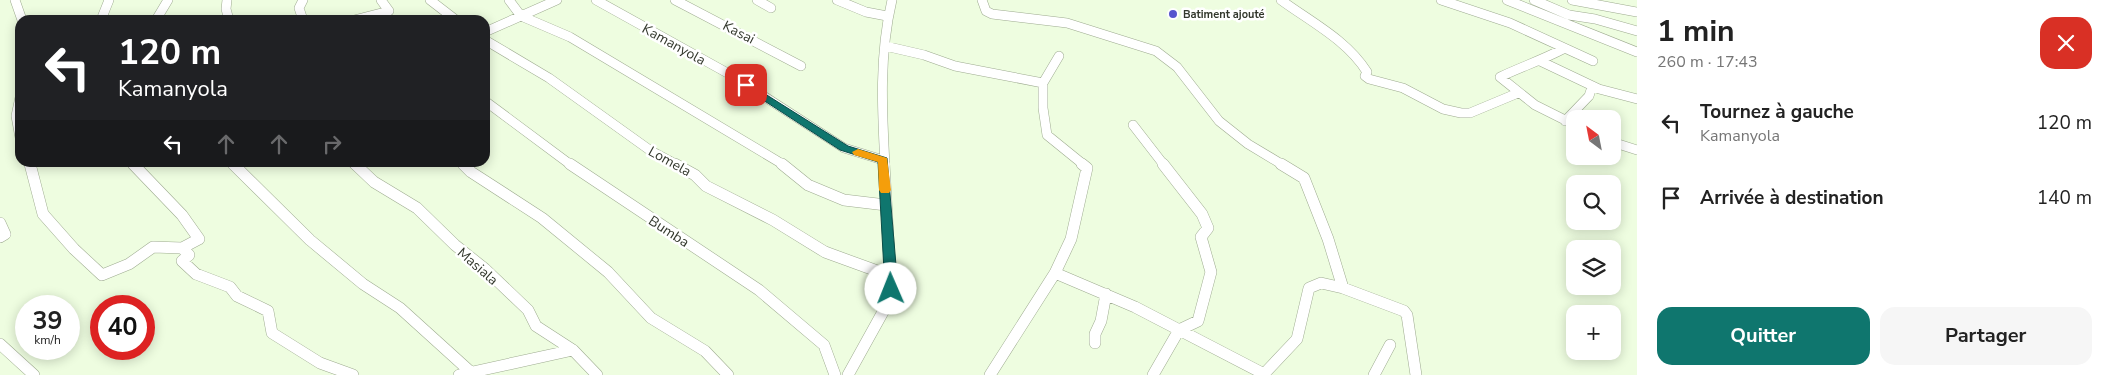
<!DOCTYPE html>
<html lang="fr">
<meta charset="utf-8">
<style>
:root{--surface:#fff;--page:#f6f6f6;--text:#222;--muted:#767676;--accent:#0f766e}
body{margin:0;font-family:"Nunito Sans",sans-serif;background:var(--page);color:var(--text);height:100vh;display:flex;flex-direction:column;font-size:19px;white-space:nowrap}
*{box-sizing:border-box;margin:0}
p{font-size:16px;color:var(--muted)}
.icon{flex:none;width:28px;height:28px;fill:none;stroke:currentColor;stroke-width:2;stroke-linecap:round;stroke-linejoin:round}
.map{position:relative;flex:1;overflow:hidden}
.sheet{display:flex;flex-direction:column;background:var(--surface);width:475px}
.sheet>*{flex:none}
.guide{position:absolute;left:15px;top:15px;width:475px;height:152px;border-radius:15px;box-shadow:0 2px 12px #0003;background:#202124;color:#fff;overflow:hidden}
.needle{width:32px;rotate:328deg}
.fabs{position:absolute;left:1566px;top:110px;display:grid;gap:10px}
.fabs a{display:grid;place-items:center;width:55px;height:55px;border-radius:10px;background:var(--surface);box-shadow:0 2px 12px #0003;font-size:25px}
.speed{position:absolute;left:15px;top:295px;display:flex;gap:10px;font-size:25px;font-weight:700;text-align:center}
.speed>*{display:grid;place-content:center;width:65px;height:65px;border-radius:50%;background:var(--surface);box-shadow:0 2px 12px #0003;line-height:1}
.speed small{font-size:12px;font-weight:400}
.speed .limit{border:8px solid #d22;background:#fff;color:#111}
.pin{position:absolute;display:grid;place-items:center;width:42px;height:42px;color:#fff;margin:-21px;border-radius:10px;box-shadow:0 2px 8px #0006}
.me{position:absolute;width:55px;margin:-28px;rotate:359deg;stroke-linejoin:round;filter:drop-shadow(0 0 4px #0008)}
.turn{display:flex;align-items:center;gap:18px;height:105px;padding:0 20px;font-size:22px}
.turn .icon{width:65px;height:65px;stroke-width:2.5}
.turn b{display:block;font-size:35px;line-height:42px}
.lanes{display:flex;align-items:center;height:48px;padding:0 20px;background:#0003;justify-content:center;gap:25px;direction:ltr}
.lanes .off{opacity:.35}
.round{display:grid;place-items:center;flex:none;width:52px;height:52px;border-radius:15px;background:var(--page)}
.overview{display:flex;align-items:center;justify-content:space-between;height:85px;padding:0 20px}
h1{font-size:30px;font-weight:700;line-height:38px}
.button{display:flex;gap:10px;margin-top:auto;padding:10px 20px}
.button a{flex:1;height:58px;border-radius:15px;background:var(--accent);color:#fff;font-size:20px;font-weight:700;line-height:58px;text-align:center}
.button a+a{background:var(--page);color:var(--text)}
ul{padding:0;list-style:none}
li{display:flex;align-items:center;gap:15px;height:75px;padding:0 20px}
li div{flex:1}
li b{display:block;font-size:19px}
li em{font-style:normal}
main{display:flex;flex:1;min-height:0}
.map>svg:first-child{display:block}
</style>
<main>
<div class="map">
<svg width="1637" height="375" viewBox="0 0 1637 375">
<rect width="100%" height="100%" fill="#eefde0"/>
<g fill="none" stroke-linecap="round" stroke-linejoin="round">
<!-- minor-far1 casing -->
<g stroke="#9eab90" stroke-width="10">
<path id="minor-far1" d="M15 0 22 20
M227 0 226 9 229 20
M303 0 299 8 303 20
M430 0 456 20
M509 0 521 16 570 37 784 165
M596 0 731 75 844 148 883 160
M675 0 801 66
M757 0 771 8
M837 0 866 12 887 16
M982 0 986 11 992 14 1067 23 1156 51 1177 67 1219 121 1248 144 1283 165
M1281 0C1311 22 1347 40 1367 72L1365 76 1369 79 1403 88 1443 109 1461 113H1470L1518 93
M1441 0 1510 23 1593 61
M1507 0 1637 52
M1534 0 1569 15 1595 19 1637 31
M1572 0 1637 12
M101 20 109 0
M156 20 168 0
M354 20 389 11 381 0
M485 32 557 0
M485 40 549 78 651 151 677 165
M885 46 924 55 955 66 1043 83
M1563 49C1542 60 1521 67 1500 77L1535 105 1575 125
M1059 56 1043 83V108L1047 135 1084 165
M1540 61 1599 89 1637 99
M20 97 16 116 20 138
M485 101 571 165
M1565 121 1589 96 1592 87
M1133 125 1164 165
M1612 142 1637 150
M29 162 30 165
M131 162 134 165
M231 162 234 165
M353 162 357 165
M461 162 464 165
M885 165C882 110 879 55 892 0"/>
</g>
<!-- minor casing -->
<g stroke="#9eab90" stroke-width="12">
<path id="minor" d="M30 164 43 214 74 249 102 275 129 264 153 247 182 248
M133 164 182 215 199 239 182 248 189 255 182 261 196 274 230 287 237 296 268 311 272 333 320 363 353 375
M233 164 310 240 363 284 400 308 474 375
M355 164 374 182 417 208 455 245 485 269 528 310 536 326 573 350 597 375
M463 164 471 172 542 218 608 272 651 318 705 351 728 375
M570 164 759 290 824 345 835 375
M675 164 695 175 706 186 773 220 825 252 891 276
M782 164 808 185 844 200 886 205
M1281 164 1304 178 1328 239 1343 288
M0 223 5 234 0 237
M1055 273 1135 307 1266 375
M1095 343V334L1101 321 1106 294
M0 344 34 375
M459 375 573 350
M848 375 889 301 891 289 884 164
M990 375 1055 273 1071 239 1087 168 1082 164
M1153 375 1179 330 1198 321 1211 272 1201 237 1208 228 1202 214 1163 164
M1263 375 1297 339 1309 288 1321 283 1343 288 1404 311 1407 315 1416 375
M1374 375 1390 345"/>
</g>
<!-- minor-far1 -->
<use href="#minor-far1" stroke="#fff" stroke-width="9"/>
<!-- minor -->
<use href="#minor" stroke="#fff" stroke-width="11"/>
</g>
<!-- route -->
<path fill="#0f766e" stroke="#0a4d48" d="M746 82 848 146 887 158 898 289 896 292H887L885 289 878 162 840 150 743 87V83Z"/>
<!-- slow -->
<path fill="#f59e0b" d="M858 149 887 158 891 190 889 193H881L879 190 878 162 854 155 852 152Z"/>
<!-- markers -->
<circle fill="#5655cd" stroke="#fff" stroke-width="2" cx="1173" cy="14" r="5"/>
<g text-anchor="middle" stroke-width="5" stroke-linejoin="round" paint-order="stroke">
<!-- far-poi labels -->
<g font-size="11" font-weight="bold" fill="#32372c" stroke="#fff" text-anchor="start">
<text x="1183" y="18">Batiment ajouté</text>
</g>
<!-- street labels -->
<g font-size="14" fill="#32372c" stroke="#fff">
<text transform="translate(739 32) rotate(27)" y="5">Kasai</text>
<text transform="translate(674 44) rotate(29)" y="5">Kamanyola</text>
<text transform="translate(670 161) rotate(29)" y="5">Lomela</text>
<text transform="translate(669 231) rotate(33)" y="5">Bumba</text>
<text transform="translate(478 266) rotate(41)" y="5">Masiala</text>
</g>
</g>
</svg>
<div class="fabs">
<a><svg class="needle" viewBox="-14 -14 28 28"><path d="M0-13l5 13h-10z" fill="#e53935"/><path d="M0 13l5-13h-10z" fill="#767676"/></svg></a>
<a><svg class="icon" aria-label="search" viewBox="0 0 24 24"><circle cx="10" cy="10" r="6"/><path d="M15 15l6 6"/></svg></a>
<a><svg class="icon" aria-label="layers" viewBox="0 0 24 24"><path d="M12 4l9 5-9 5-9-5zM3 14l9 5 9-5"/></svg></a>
<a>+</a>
</div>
<div class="speed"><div>39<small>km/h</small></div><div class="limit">40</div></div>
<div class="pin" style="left:746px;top:85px;background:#d93025"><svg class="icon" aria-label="arrive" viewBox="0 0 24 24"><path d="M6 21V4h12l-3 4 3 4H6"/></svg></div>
<svg class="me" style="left:891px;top:289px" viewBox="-20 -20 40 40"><circle r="19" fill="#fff"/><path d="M0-13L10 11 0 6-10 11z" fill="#0f766e"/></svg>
<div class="guide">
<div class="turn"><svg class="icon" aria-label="left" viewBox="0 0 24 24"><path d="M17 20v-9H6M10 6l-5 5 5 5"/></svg><div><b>120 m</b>Kamanyola</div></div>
<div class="lanes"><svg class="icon" aria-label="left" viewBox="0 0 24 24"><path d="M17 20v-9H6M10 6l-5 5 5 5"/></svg><svg class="icon off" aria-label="ahead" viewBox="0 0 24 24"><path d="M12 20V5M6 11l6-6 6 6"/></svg><svg class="icon off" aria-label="ahead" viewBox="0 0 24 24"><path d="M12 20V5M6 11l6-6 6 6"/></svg><svg class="icon off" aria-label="right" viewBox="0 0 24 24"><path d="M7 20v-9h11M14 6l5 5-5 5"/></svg></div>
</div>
</div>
<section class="sheet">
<div class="overview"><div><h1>1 min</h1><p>260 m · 17:43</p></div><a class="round" style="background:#d93025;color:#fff"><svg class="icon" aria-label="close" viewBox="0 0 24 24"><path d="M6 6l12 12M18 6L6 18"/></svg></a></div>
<ul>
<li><svg class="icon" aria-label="left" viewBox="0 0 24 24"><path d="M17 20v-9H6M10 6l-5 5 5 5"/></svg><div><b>Tournez à gauche</b><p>Kamanyola</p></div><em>120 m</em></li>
<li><svg class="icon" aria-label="arrive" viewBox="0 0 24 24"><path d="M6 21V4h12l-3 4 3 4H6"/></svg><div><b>Arrivée à destination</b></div><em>140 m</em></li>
</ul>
<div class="button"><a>Quitter</a><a>Partager</a></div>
</section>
</main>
